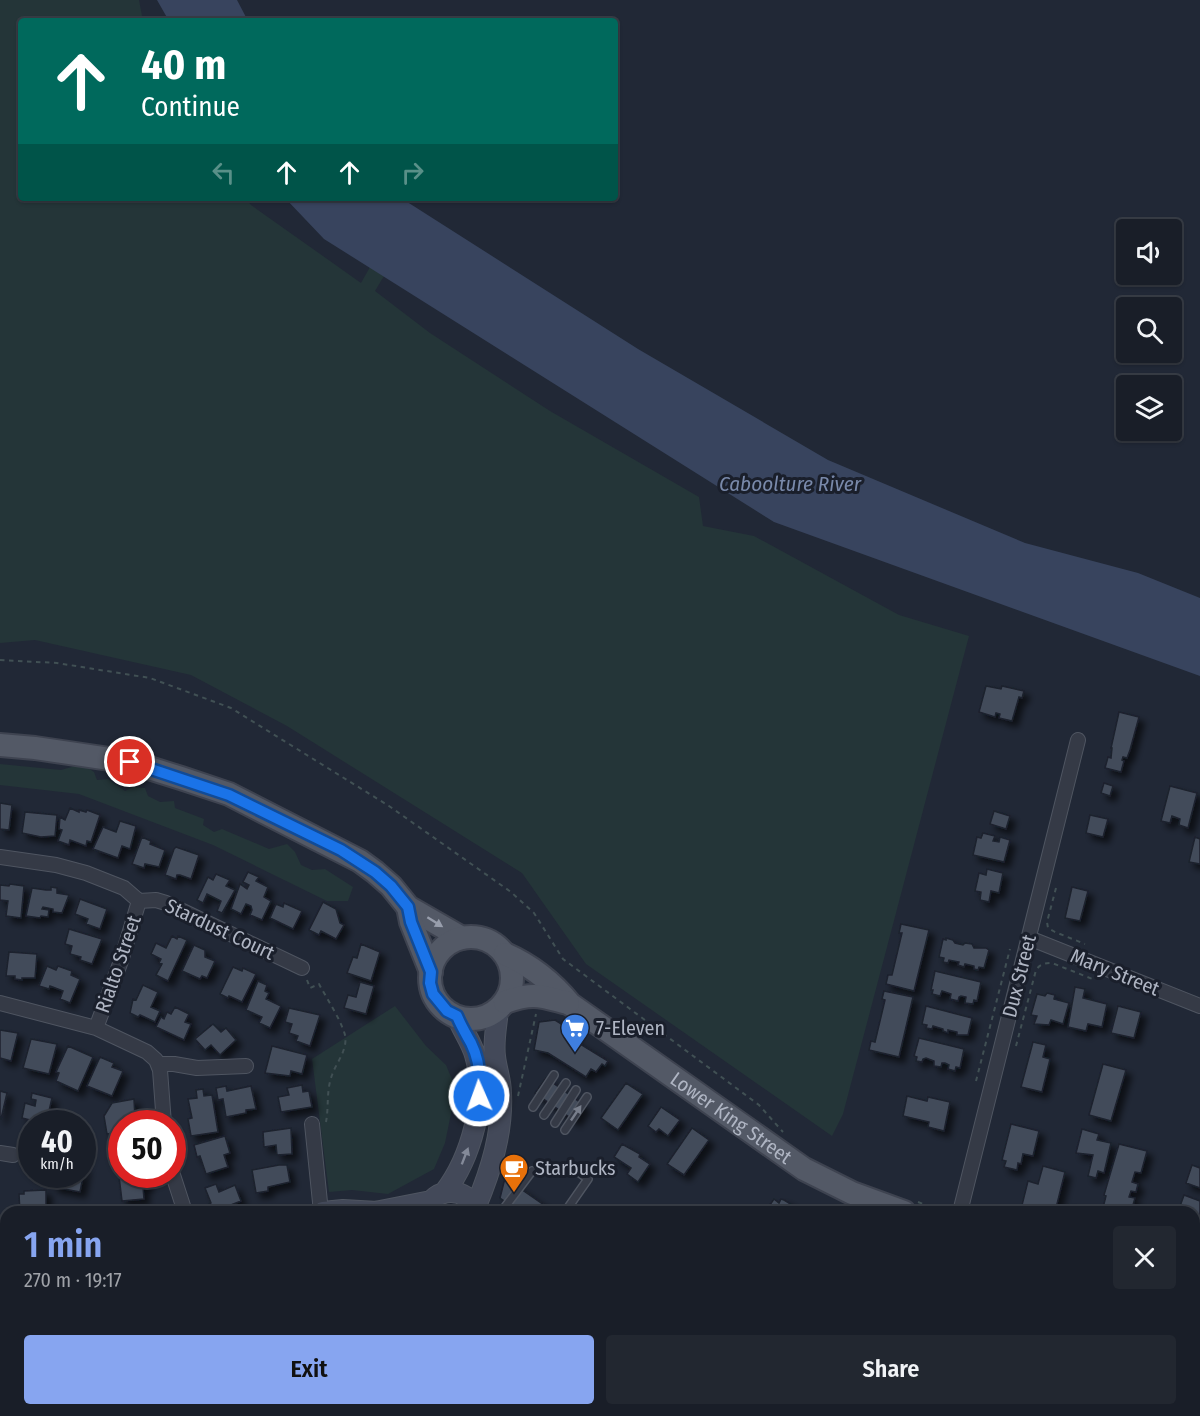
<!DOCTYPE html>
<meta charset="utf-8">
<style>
:root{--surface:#191e28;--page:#222730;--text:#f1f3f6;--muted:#9fa2a8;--line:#373c45;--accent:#87a5f0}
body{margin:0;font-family:"Fira Sans Condensed",sans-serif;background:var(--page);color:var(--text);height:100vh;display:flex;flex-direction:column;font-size:22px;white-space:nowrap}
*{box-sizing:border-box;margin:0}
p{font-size:20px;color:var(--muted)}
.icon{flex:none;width:33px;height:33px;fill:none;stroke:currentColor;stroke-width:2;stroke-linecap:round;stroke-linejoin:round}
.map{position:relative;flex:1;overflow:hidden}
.details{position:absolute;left:0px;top:1206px;width:1200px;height:210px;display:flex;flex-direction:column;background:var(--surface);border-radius:18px 18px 0 0;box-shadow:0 2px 4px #0004,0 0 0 2px var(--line)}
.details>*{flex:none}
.hud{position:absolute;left:18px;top:18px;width:600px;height:183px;border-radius:6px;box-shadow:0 2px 4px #0004,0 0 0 2px var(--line);background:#00695c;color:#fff;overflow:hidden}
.tools{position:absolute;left:1116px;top:219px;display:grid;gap:12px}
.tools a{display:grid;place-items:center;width:66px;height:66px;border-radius:6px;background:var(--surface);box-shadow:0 2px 4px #0004,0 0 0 2px var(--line);font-size:30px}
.speed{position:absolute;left:18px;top:1110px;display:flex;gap:12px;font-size:30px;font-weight:700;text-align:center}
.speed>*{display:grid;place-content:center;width:78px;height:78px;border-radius:50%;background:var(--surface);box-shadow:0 2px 4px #0004,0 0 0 2px var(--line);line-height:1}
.speed small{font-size:15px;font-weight:400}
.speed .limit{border:9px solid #d22;background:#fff;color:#111}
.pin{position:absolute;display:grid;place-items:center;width:51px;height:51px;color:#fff;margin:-26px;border:3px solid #fff;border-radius:50%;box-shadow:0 2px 6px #0007}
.me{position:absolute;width:66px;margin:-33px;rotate:358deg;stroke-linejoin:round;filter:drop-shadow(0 0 4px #0008)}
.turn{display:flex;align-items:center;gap:21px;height:126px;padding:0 24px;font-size:27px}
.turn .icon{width:78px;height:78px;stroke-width:2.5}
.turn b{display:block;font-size:42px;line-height:51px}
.lanes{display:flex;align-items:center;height:57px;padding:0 24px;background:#0003;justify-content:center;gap:30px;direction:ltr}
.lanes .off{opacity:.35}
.round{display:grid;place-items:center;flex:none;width:63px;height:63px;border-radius:6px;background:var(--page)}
.headline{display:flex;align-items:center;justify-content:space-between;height:102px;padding:0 24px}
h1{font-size:36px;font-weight:600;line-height:45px;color:var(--accent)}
.button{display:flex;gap:12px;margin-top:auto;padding:12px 24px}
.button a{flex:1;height:69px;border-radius:6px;background:var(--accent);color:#111;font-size:24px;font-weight:600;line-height:69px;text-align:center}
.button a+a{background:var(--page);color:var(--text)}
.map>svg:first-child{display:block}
</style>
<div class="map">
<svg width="1200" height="1416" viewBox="0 0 1200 1416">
<defs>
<filter id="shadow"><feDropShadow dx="5.5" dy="5.5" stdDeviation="3" flood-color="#0009"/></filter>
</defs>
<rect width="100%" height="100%" fill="#212836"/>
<!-- green -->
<path fill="#243538" d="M0 0H139L143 21H21V198H245L251 205 361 283 370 267 384 276 375 291 430 333 550 411 699 497 703 526 754 536 899 615 969 636 843 1114 832 1136 586 964 522 873 287 726 191 675 35 640 0 643Z
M0 764 61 770 82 764 94 772 97 780 108 779 125 791 133 787 145 788 148 796 160 802 174 801 175 808 204 819 203 825 214 832 222 829 269 849 287 844 295 852 301 865 312 870 325 869 353 887 348 901H327L213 845 79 794 0 785Z
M395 1006 426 1046 446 1065 456 1089 445 1143 434 1169 388 1194 352 1190 329 1192 312 1059Z"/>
<!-- water -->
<path fill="#38445e" d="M157 0H237L248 21H169Z
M285 198H401L638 349 828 460 1025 543 1138 573 1200 598V676L774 522 324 239Z"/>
<!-- building -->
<path fill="#434b5a" stroke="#1c212d" stroke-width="1.5" filter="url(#shadow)" d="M986 686 1001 689 1002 686 1024 691 1022 698 1019 697 1012 721 999 718 1000 714 996 713 995 717 979 712Z
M1119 712 1139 717 1130 750 1127 758 1123 757 1122 760 1124 761 1121 772 1105 768 1108 757 1111 758 1112 748H1111Z
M1104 783 1113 786 1110 796 1101 793Z
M1170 786 1197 793 1188 828 1179 825 1180 819 1172 816 1170 823 1161 821Z
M0 803 12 805 9 830 0 829Z
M70 808 79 812V810L86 812 87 810 100 815 91 842 87 841 86 846 70 840 69 845 58 841 62 830 59 829 60 817 65 820Z
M994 811 1010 816 1006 829 990 824Z
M25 812 57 815 55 836 41 837 22 833Z
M1090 815 1108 819 1103 837 1086 833Z
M120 821 136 826 130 849 122 846 118 858 93 849 103 827 116 832Z
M983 833 995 836 993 841 999 842 1000 837 1010 840 1004 862 973 855 977 837 981 838Z
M142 837 151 841 150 844 165 850 159 867 145 864 144 868 132 864Z
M1195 837 1200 839V864L1189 862Z
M176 847 199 855 191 879 180 875H177L176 879 165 875 174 849Z
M987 869 1003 873 999 893 991 891 989 902 980 900 981 892 975 891 979 873 986 875Z
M248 872 259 877 256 881 268 887 264 897 271 901 262 920 250 915 252 910 251 906 246 904 241 914 231 909 240 884 247 889 249 885 243 882Z
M216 874 230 880 226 886 235 890 222 913 217 911 221 901 207 894 203 903 197 900 208 877 213 880Z
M10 884 24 886 21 918 6 916 8 901 0 900V885L9 886Z
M51 887 57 888V893L69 895 62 913 53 912V909L43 907 42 909 49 910 48 917 41 916 40 918 26 916 32 888 46 890H51Z
M1072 887 1088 891 1080 921 1065 918Z
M80 899 107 909 100 929 86 924 88 919 75 914Z
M323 902 336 909 340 923 344 925 336 939 321 931 319 935 309 930Z
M284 903 302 911 293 929 270 918 276 904 283 907Z
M901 924 929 930 914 991 886 984 888 975H892L902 933H899Z
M69 929 102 939 92 964 80 960 81 957 70 954 72 946 65 944Z
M172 936 177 939 178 936 187 940 168 981 156 975 162 964 159 963 161 959 151 954 156 943 166 948Z
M946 938 953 940 955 943 963 945 965 943 972 944 974 948H986L989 950 984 968 979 967 978 970 974 969V966L965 964 964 967 958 965 959 962 949 960 948 963 943 962 944 958 939 957 943 939 946 940Z
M361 944 380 952 371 981 347 973 353 957 357 958Z
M194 945 205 950V957L215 961 207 978 202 976 200 979 182 971Z
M9 952 37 954 35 978H22V980L15 979V976H6Z
M47 966 56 970 58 966 72 971 71 975 80 979 70 1003 60 999 63 991 50 986 49 989 39 986Z
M233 967 242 971 243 968 256 974 242 1002 229 996 228 998 220 994Z
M935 971 981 982 977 1001 974 1000 973 1004 965 1003 966 997 961 996 959 997 958 1001 950 999 951 994 942 991 940 996 932 994 933 990H931Z
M258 981 267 985 265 991 269 993 266 999 281 1006 270 1028 259 1023 262 1017 246 1010Z
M360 982 374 986 366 1014 344 1008 348 995 356 997Z
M143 985 158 992 151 1007 160 1011 155 1022 140 1015 138 1017 130 1013 133 999 136 1000Z
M1075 987 1085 989 1083 998 1107 1004 1102 1027 1088 1024 1086 1031 1068 1027Z
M884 991 913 997 899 1057 869 1050 871 1041 875 1042 885 1000 882 999Z
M1047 993 1055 995 1054 999 1069 1003 1063 1024 1051 1020 1049 1025 1034 1024 1037 1016 1031 1015 1037 994 1045 996Z
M926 1006 972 1018 968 1035H957V1032L948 1030V1033L943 1031V1029L933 1026 932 1029 926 1028 927 1025 922 1024Z
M1118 1006 1141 1012 1134 1038 1111 1033Z
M175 1007 189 1014 185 1022 191 1024 184 1040 156 1027 161 1017 164 1019 167 1012 171 1014Z
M289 1008 320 1015 310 1046 296 1041 298 1036 289 1033 292 1024 285 1022Z
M555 1020 576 1033 572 1039 608 1061 605 1066 602 1064 596 1072 591 1069 586 1077 548 1053 534 1050 539 1022Z
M213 1024 221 1032 226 1028 236 1040 220 1055 211 1045 205 1050 195 1039Z
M0 1030 18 1033 11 1061 0 1058Z
M919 1038 964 1049 960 1068 956 1067 955 1071 948 1069 949 1065 945 1063H942L941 1067 934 1066V1061L926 1058 923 1059 922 1062 916 1061 917 1057 914 1056Z
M31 1039 57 1044 49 1074 23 1068Z
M1033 1042 1046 1045 1043 1057 1050 1059 1042 1092 1021 1087Z
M68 1046 93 1057 78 1091 56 1081 59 1073 56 1072Z
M272 1046 307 1055 302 1074 291 1071 290 1076 265 1073Z
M100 1057 114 1063 112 1067 123 1071 112 1096 87 1086Z
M1103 1064 1126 1070 1111 1121 1089 1115Z
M546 1078 585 1106 575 1121 535 1093Z
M626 1083 643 1094 618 1130 601 1118Z
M302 1085 303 1092 309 1091 312 1107 281 1112 278 1097 289 1095 287 1088Z
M226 1086 227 1091 251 1086 256 1109 246 1110V1113L226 1117 223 1099 218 1100 216 1088Z
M203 1089 204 1096 212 1095 218 1132 191 1136 188 1119 192 1118 188 1099 197 1098 196 1090Z
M0 1091 7 1093 1 1119H0Z
M32 1093 52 1098 46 1124 22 1118 25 1103 35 1106 36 1100 31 1099Z
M907 1096 927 1101 928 1097 950 1102 944 1131 928 1127 929 1122 903 1116Z
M134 1099 135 1119H138V1124H122V1132L107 1134 104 1116 112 1103Z
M661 1107 680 1120 668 1136 659 1129 656 1132 648 1126Z
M1011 1124 1039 1131 1033 1156 1023 1154 1021 1164 1018 1163 1017 1170 1004 1167 1006 1161 1002 1160Z
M291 1128 292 1154 277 1155 276 1145 264 1147 263 1132Z
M692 1128 709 1140 684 1175 667 1164Z
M1082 1129 1099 1134 1097 1140 1111 1143 1104 1173 1098 1171 1096 1178 1088 1176 1093 1155 1076 1153Z
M225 1136 230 1153 224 1155 228 1167 206 1174 200 1156 197 1157 194 1145Z
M622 1144 640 1154 639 1157 650 1164 638 1182 627 1174 631 1168 614 1157Z
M1119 1144 1147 1151 1141 1173 1135 1172 1132 1182 1138 1184 1136 1192 1131 1191 1129 1197 1135 1198 1131 1212H1102L1106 1196 1104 1195Z
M279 1165H287L290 1182 268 1187V1191L256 1193 252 1170Z
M1192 1165 1200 1168V1188L1186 1183Z
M1043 1166 1065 1172 1055 1212H1027L1028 1206 1022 1205 1028 1181 1038 1184Z
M82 1167H85L80 1192 53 1187 55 1177 54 1174H82Z
M133 1174H146L148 1186 143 1187 144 1199 122 1201 119 1176Z
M505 1178 554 1212H520L500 1198Z
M216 1184 219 1192 235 1185 241 1201 226 1207 227 1209 212 1212 209 1204 211 1203 205 1188Z
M46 1190V1212H20L19 1194H24V1191Z
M1184 1195 1200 1201V1221L1194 1219V1212H1178Z
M774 1199 779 1203 781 1199 784 1200 789 1203 795 1212H765Z
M1067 1204 1092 1210V1212H1065Z
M4 1239 6 1240V1269L0 1268Z
M2 1389H6V1410H27V1416H2Z
M40 1410H73L68 1416H34Z
M105 1410H122L123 1416H106Z
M247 1410 246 1416H236L221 1411Z
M254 1410H288L287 1416H253Z
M353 1410H376L375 1416H352Z
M909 1410H935L932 1416H907Z
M1151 1410H1179L1177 1416H1149Z"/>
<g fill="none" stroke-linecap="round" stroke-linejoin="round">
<!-- lane casing -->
<g stroke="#4f5561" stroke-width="10">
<path id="lane" d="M533 1107 554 1075
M544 1115 566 1083
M555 1123 576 1090
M565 1130 587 1097
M512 1212 505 1207 532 1171
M565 1212 588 1179 577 1171"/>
</g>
<!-- street casing -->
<g stroke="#4f5561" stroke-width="16">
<path id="street" d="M0 857 56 865 86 873 124 888 139 901 156 900 166 903 302 968
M1029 938 1200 1006
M0 1003 96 1028 147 1052 156 1060 160 1070 164 1124
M96 1028 121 961 139 901
M159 1064H174L197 1068 246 1066
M312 1124 321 1212
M0 1153 13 1155
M172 1172 185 1212
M960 1212 1078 740
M160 1410 162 1416
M780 1410 796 1416
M321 1416 323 1410
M1039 1416 1042 1410"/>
</g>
<!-- secondary casing -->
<g stroke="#4f5561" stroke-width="22">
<path id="secondary" d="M444 1193C471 1158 488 1098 475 1055 471 1041 462 1030 457 1016
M476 1206C491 1170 503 1132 501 1093 501 1080 496 1068 495 1056 493 1040 497 1024 498 1009
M323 1212 343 1210 377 1212
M375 1212 431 1201
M425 1212C434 1185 468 1186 478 1212
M0 1300 6 1301
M410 1416 411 1410"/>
</g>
<!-- primary casing -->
<g stroke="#3e4350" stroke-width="26">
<g id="primary">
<path d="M0 745 35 748 130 762 181 778 229 794 360 861 375 872 391 886 408 907 462 938"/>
<path d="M408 907 411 922 431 972"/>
<circle cx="471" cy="978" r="41"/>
<path id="s1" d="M505 954C530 965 553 983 570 1004L804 1169 852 1193 904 1212"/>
<path d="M505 1002C534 992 540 996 568 1003"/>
<path d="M1194 1325 1200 1327"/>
</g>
</g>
<!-- path -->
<path stroke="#415054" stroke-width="2" stroke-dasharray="4.5 4.5" stroke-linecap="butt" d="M0 660 57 663 150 678 231 708 389 806 511 892 534 913 563 959 759 1105 783 1132
M1056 888 1047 922 1048 928 1055 932 1085 944
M307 980 310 988 319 984C327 999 341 1020 345 1035 348 1050 336 1063 332 1075 326 1091 329 1107 326 1122
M1016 1046 1036 970C1040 964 1045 963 1052 963L1095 980
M976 1081 1010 949
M518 1096 536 1014
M918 1202 943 1212
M739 1410 754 1416"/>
<!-- lane -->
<use href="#lane" stroke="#353a46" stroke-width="7"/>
<!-- street -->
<use href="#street" stroke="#353a46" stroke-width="14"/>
<!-- secondary -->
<use href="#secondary" stroke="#434959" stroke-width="20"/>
<!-- primary -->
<use href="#primary" stroke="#535966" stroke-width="22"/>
</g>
<!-- one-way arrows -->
<defs><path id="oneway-solid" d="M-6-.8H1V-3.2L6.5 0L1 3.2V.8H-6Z" transform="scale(1.5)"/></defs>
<use fill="#989eac" href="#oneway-solid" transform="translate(435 922) rotate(32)"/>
<use fill="#787e8b" href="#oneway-solid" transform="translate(576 1113) rotate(-56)"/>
<use fill="#848a99" href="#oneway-solid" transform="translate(465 1156) rotate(-69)"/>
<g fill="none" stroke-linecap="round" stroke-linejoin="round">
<!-- route casing -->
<g stroke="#114b97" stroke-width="15">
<path id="route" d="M130 762 229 795 341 850 375 872 391 886 408 907 411 922 431 972 430 983 433 994 447 1011 457 1016C461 1026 466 1034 471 1043 479 1059 481 1078 479 1096"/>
</g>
<!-- route -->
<use href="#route" stroke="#1a73e8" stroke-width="10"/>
</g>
<!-- icons -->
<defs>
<g id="supermarket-pin" transform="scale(1.5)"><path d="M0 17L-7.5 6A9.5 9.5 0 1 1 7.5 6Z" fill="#3f7fe0" stroke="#1a1f2b"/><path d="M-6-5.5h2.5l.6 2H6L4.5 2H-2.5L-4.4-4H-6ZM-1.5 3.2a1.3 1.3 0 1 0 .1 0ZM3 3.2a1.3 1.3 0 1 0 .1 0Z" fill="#fff"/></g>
<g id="cafe-pin" transform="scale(1.5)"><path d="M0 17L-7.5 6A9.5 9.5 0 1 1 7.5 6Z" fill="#e8710a" stroke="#1a1f2b"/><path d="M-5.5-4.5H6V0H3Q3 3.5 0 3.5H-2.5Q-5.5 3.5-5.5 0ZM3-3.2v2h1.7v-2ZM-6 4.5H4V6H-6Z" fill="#fff"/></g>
</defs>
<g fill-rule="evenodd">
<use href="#supermarket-pin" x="575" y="1028"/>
<use href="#cafe-pin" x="514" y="1168"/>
</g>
<g text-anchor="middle" stroke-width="6" stroke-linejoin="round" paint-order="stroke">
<!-- street labels -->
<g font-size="20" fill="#afb5c3" stroke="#1a1f2b">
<text transform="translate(220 929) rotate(25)" y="7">Stardust Court</text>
<text transform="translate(118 964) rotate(-71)" y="7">Rialto Street</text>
<text transform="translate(1115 972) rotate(22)" y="7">Mary Street</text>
<text transform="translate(1019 976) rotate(-76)" y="7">Dux Street</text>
<text dy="7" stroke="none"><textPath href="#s1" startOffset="280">Lower King Street</textPath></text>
</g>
<!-- poi labels -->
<g font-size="20" fill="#afb5c3" stroke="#1a1f2b" text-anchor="start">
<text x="596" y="1035">7-Eleven</text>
<text x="535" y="1175">Starbucks</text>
</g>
<!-- water labels -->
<g font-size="21" font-style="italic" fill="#7989aa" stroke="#1a1f2b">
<text x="790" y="491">Caboolture River</text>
</g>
</g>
</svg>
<div class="tools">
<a><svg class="icon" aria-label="sound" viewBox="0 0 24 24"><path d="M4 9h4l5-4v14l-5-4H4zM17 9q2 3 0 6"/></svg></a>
<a><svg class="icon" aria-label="search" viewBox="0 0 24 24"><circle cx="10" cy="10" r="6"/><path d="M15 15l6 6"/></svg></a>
<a><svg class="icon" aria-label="layers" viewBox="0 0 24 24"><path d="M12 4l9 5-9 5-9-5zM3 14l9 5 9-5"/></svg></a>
</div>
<div class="speed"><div>40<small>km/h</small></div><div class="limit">50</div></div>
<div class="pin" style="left:130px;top:762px;background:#d93025"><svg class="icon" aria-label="arrive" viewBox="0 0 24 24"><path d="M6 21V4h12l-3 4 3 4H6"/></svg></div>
<svg class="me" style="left:479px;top:1096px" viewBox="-20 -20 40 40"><circle r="17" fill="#1a73e8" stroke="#fff" stroke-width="3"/><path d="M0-11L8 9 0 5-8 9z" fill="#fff"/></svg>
<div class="hud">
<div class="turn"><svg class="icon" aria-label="ahead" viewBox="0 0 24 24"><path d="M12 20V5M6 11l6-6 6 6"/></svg><div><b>40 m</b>Continue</div></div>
<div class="lanes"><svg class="icon off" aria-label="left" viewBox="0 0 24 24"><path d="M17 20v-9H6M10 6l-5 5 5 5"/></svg><svg class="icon" aria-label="ahead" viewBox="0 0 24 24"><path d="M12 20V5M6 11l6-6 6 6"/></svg><svg class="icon" aria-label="ahead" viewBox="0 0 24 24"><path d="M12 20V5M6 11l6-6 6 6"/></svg><svg class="icon off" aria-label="right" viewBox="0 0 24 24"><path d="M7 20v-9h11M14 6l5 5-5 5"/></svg></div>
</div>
<section class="details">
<div class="headline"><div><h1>1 min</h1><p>270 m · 19:17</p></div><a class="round"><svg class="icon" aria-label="close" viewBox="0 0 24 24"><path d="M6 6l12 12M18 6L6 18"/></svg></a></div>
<div class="button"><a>Exit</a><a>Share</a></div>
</section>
</div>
